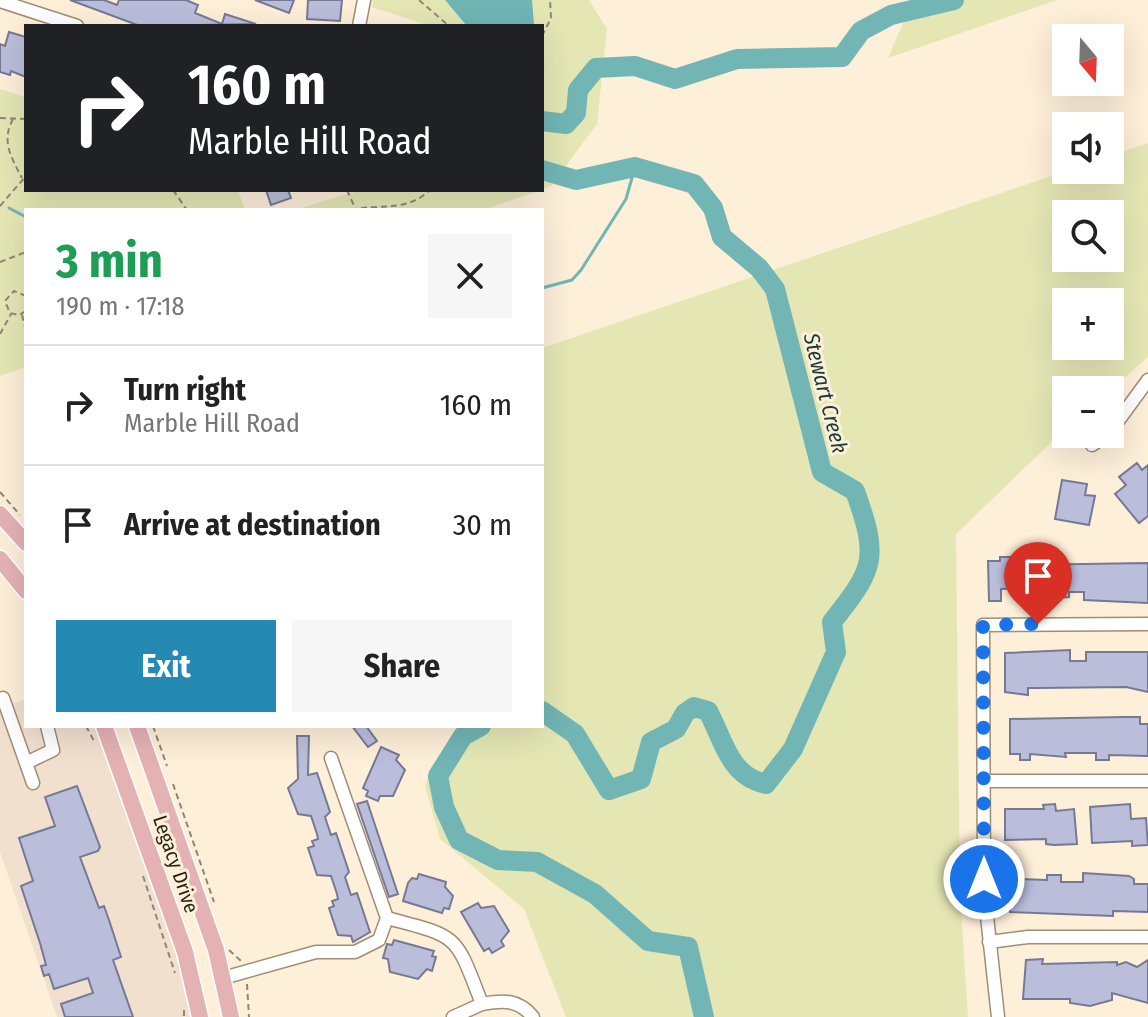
<!DOCTYPE html>
<meta charset="utf-8">
<style>
:root{--surface:#fff;--page:#f6f6f6;--text:#222;--muted:#767676;--line:#e0e0e0;--accent:#258ab3}
body{margin:0;font-family:"Fira Sans Condensed",sans-serif;background:var(--page);color:var(--text);height:100vh;display:flex;flex-direction:column;font-size:30px;white-space:nowrap}
*{box-sizing:border-box;margin:0}
p{font-size:26px;color:var(--muted)}
.icon{flex:none;width:44px;height:44px;fill:none;stroke:currentColor;stroke-width:2;stroke-linecap:round;stroke-linejoin:round}
.map{position:relative;flex:1;overflow:hidden}
.details{position:absolute;left:24px;top:208px;width:520px;height:520px;display:flex;flex-direction:column;background:var(--surface);border-radius:0px;box-shadow:0 8px 32px #0002}
.details>*{flex:none}
.hud{position:absolute;left:24px;top:24px;width:520px;height:168px;border-radius:0px;box-shadow:0 8px 32px #0002;background:#202124;color:#fff;overflow:hidden}
.needle{width:52px;rotate:161deg}
.fabs{position:absolute;left:1052px;top:24px;display:grid;gap:16px}
.fabs a{display:grid;place-items:center;width:72px;height:72px;border-radius:0px;background:var(--surface);box-shadow:0 8px 32px #0002;font-size:40px}
.pin{position:absolute;display:grid;place-items:center;width:68px;height:68px;color:#fff;margin:-82px -34px;border-radius:50% 50% 50% 0;rotate:-45deg;box-shadow:0 0 8px #0007}
.pin .icon{rotate:45deg}
.me{position:absolute;width:88px;margin:-44px;rotate:0deg;stroke-linejoin:round;filter:drop-shadow(0 0 6px #0008)}
.turn{display:flex;align-items:center;gap:28px;height:168px;padding:0 32px;font-size:36px}
.turn .icon{width:104px;height:104px;stroke-width:2.5}
.turn b{display:block;font-size:56px;line-height:68px}
.round{display:grid;place-items:center;flex:none;width:84px;height:84px;border-radius:0px;background:var(--page)}
.overview{display:flex;align-items:center;justify-content:space-between;height:136px;padding:0 32px}
h1{font-size:48px;font-weight:700;line-height:60px;color:#1e9e55}
.action{display:flex;gap:16px;margin-top:auto;padding:16px 32px}
.action a{flex:1;height:92px;border-radius:0px;background:var(--accent);color:#fff;font-size:32px;font-weight:700;line-height:92px;text-align:center}
.action a+a{background:var(--page);color:var(--text)}
ul{padding:0;list-style:none}
li{display:flex;align-items:center;gap:24px;height:120px;padding:0 32px;border-top:2px solid var(--line)}
li div{flex:1}
li b{display:block;font-size:30px}
li em{font-style:normal}
.map>svg:first-child{display:block}
</style>
<div class="map">
<svg width="1148" height="1017" viewBox="0 0 1148 1017">
<rect width="100%" height="100%" fill="#feefd9"/>
<!-- education -->
<path fill="#f2e0cf" d="M26 699V726H94L177 957 190 1017H57L0 852V708Z"/>
<!-- green -->
<path fill="#e4e7b4" fill-rule="evenodd" d="M373 0H589L607 29 597 124 551 186 542 190V26H430L372 7Z
M913 0H1057L888 58Z
M0 89 26 97V190H238L245 210H26V367L0 376Z
M1148 143V357L1110 391 1066 390V428L956 534 960 894 968 1017H566L524 909 440 839 425 786 431 767 465 726H542V348L1069 170H1110V156ZM1110 214V258H1066V214ZM1110 302V346H1066V302Z
M360 190H541L483 210H294Z"/>
<!-- water -->
<path fill="#72b5b5" d="M445 0H532L534 24 467 26Z"/>
<g fill="none" stroke-linecap="round" stroke-linejoin="round">
<!-- stream -->
<path stroke="#72b5b5" stroke-width="3" d="M9 208 26 217
M542 288 572 280 581 270 626 199 635 167"/>
<!-- river -->
<path stroke="#72b5b5" stroke-width="20" d="M542 121 566 124 576 113 578 90 596 68 635 66 675 79 737 59 842 57 861 31 891 15 954 0
M542 170 576 180 635 167 694 184 713 208 722 237 759 268 775 289 822 472 855 491C879 558 875 568 832 622L836 652 793 749 766 784C729 776 724 741 708 711L694 707 685 713 676 729 651 742 641 779 609 790 575 734 542 711
M481 726 463 736 438 776 444 807 459 840 498 860 537 862 595 894 648 941 688 947 704 1017"/>
</g>
<!-- building -->
<path fill="#babedb" stroke="#767994" stroke-width="2" d="M70 0H104L117 5 119 0H186L198 5 195 13 222 24 225 14 256 24 140 26Z
M255 0H294L289 13Z
M308 0H342L340 21 307 19Z
M9 32 26 37V77L11 71 10 75 0 72V44L5 46Z
M266 190H288L291 198 271 205Z
M1137 463 1142 470 1148 465V516L1139 523 1115 494 1126 485 1119 477Z
M1062 480 1087 484 1085 495 1095 496 1089 525 1055 519Z
M1000 557H1019V565L1148 563V603L1084 600V592H1069V597L1057 598H1025V588L1001 589V601H989L988 561H1000Z
M1070 650V661H1086V652H1148V692L1126 687 1039 688H1028V695L1005 692V653Z
M1124 717H1140V724H1148V756L1109 755V760H1096V753H1065L1066 757 1030 754V760H1020V754H1010V719Z
M352 726H366L377 741 368 747Z
M297 736H309L308 775 317 773 330 812 325 817 331 835 336 833 349 872 345 877 351 895 357 893 370 932 353 942 351 936 338 935 329 908 334 906 332 901 338 899 337 894 331 876 317 875 308 848 314 846 312 841 318 839 317 834 311 816 298 814 288 788 298 779Z
M381 747 399 755 396 760 405 770 393 796H380L378 801 366 796 368 791 363 788Z
M77 786 100 847 98 851 80 857 99 908 104 906 109 920 121 957 113 960 133 1017H65L61 1004 93 993 88 978 54 989 49 974 44 976 41 966 46 965 40 943 21 886 33 881 19 838 55 826 45 797Z
M367 801 398 894 389 897 357 804Z
M1055 804 1056 811 1074 809 1077 844 1054 845 1046 844V839L1005 840V809H1044L1043 805Z
M1130 804 1131 819 1146 818 1148 845 1132 846V841L1092 843 1090 807Z
M1083 873 1129 876 1134 879V884H1148V912L1113 911V916L1010 912V882L1019 879 1047 880V875H1061V882H1083Z
M419 874 446 882 445 887 453 896 449 909 444 908 442 913 403 901 408 883 412 878 417 879Z
M478 903 481 908 494 906 509 931 501 941 504 946 492 953 489 948 484 951 461 912Z
M394 940 434 951 432 956 436 957 432 971 427 969 418 979 390 972 388 959 383 958 387 944 392 945Z
M1043 959 1042 964 1117 962V965L1126 962 1137 967 1148 960V1003L1112 993V1000L1090 1006 1070 1003V999H1023L1026 960Z"/>
<g fill="none" stroke-linecap="round" stroke-linejoin="round">
<!-- minor casing -->
<g stroke="#9f8e75" stroke-width="15">
<path id="minor" d="M0 1 77 26
M359 26 364 0
M1110 432 1148 380
M1092 445 1108 434
M3 698 33 783
M331 758 387 918
M26 763 53 750 47 726
M984 781H1148
M989 942 1028 937H1148
M223 978 316 952H355L379 940 387 918C460 937 455 934 482 1004L453 1017
M482 1004C503 1000 518 999 533 1017
M998 1017 984 889 983 625 1148 624"/>
</g>
<!-- major casing -->
<g stroke="#fff" stroke-width="19">
<path id="major" d="M0 514 26 543
M0 559 26 591
M104 726 185 952 200 1017
M137 726 216 950 231 1017"/>
</g>
<!-- path -->
<path stroke="#918676" stroke-width="2" stroke-dasharray="6 4" stroke-linecap="butt" d="M419 0 449 26
M542 36 551 18 550 0
M0 118 26 119
M13 119C1 141 11 157 22 178
M173 190 187 210
M347 190 355 208
M0 206 26 176
M351 210C382 203 405 213 430 190
M0 262 26 252
M26 296 14 291 5 301 10 313 19 315 26 311
M22 315 26 331
M0 334 11 314
M0 492 20 515
M86 726 95 743
M153 726 167 766
M173 784 214 902
M143 876 175 973
M229 950 242 962
M247 984 249 1017
M184 1010V1017"/>
<!-- minor -->
<use href="#minor" stroke="#fff" stroke-width="12"/>
<!-- major -->
<use href="#major" stroke="#e5b2b4" stroke-width="16"/>
</g>
<g fill="none" stroke-linecap="round" stroke-linejoin="round">
<!-- route -->
<path stroke="#1a73e8" stroke-width="14" stroke-dasharray="0 25.2" d="M984 879 983 625 1038 624"/>
</g>
<g text-anchor="middle" stroke-width="6" stroke-linejoin="round" paint-order="stroke">
<!-- street labels -->
<g font-size="20" fill="#251f14" stroke="#feefd9">
<text transform="translate(176 864) rotate(71)" y="7">Legacy Drive</text>
</g>
<!-- water labels -->
<g font-size="22" font-style="italic" fill="#183a3a" stroke="#feefd9">
<text transform="translate(826 393) rotate(76)" y="8">Stewart Creek</text>
</g>
</g>
</svg>
<div class="fabs">
<a><svg class="needle" viewBox="-14 -14 28 28"><path d="M0-13l5 13h-10z" fill="#e53935"/><path d="M0 13l5-13h-10z" fill="#767676"/></svg></a>
<a><svg class="icon" aria-label="sound" viewBox="0 0 24 24"><path d="M4 9h4l5-4v14l-5-4H4zM17 9q2 3 0 6"/></svg></a>
<a><svg class="icon" aria-label="search" viewBox="0 0 24 24"><circle cx="10" cy="10" r="6"/><path d="M15 15l6 6"/></svg></a>
<a>+</a>
<a>−</a>
</div>
<div class="pin" style="left:1038px;top:624px;background:#d93025"><svg class="icon" aria-label="arrive" viewBox="0 0 24 24"><path d="M6 21V4h12l-3 4 3 4H6"/></svg></div>
<svg class="me" style="left:984px;top:879px" viewBox="-20 -20 40 40"><circle r="17" fill="#1a73e8" stroke="#fff" stroke-width="3"/><path d="M0-11L8 9 0 5-8 9z" fill="#fff"/></svg>
<div class="hud">
<div class="turn"><svg class="icon" aria-label="right" viewBox="0 0 24 24"><path d="M7 20v-9h11M14 6l5 5-5 5"/></svg><div><b>160 m</b>Marble Hill Road</div></div>
</div>
<section class="details">
<div class="overview"><div><h1>3 min</h1><p>190 m · 17:18</p></div><a class="round"><svg class="icon" aria-label="close" viewBox="0 0 24 24"><path d="M6 6l12 12M18 6L6 18"/></svg></a></div>
<ul>
<li><svg class="icon" aria-label="right" viewBox="0 0 24 24"><path d="M7 20v-9h11M14 6l5 5-5 5"/></svg><div><b>Turn right</b><p>Marble Hill Road</p></div><em>160 m</em></li>
<li><svg class="icon" aria-label="arrive" viewBox="0 0 24 24"><path d="M6 21V4h12l-3 4 3 4H6"/></svg><div><b>Arrive at destination</b></div><em>30 m</em></li>
</ul>
<div class="action"><a>Exit</a><a>Share</a></div>
</section>
</div>
